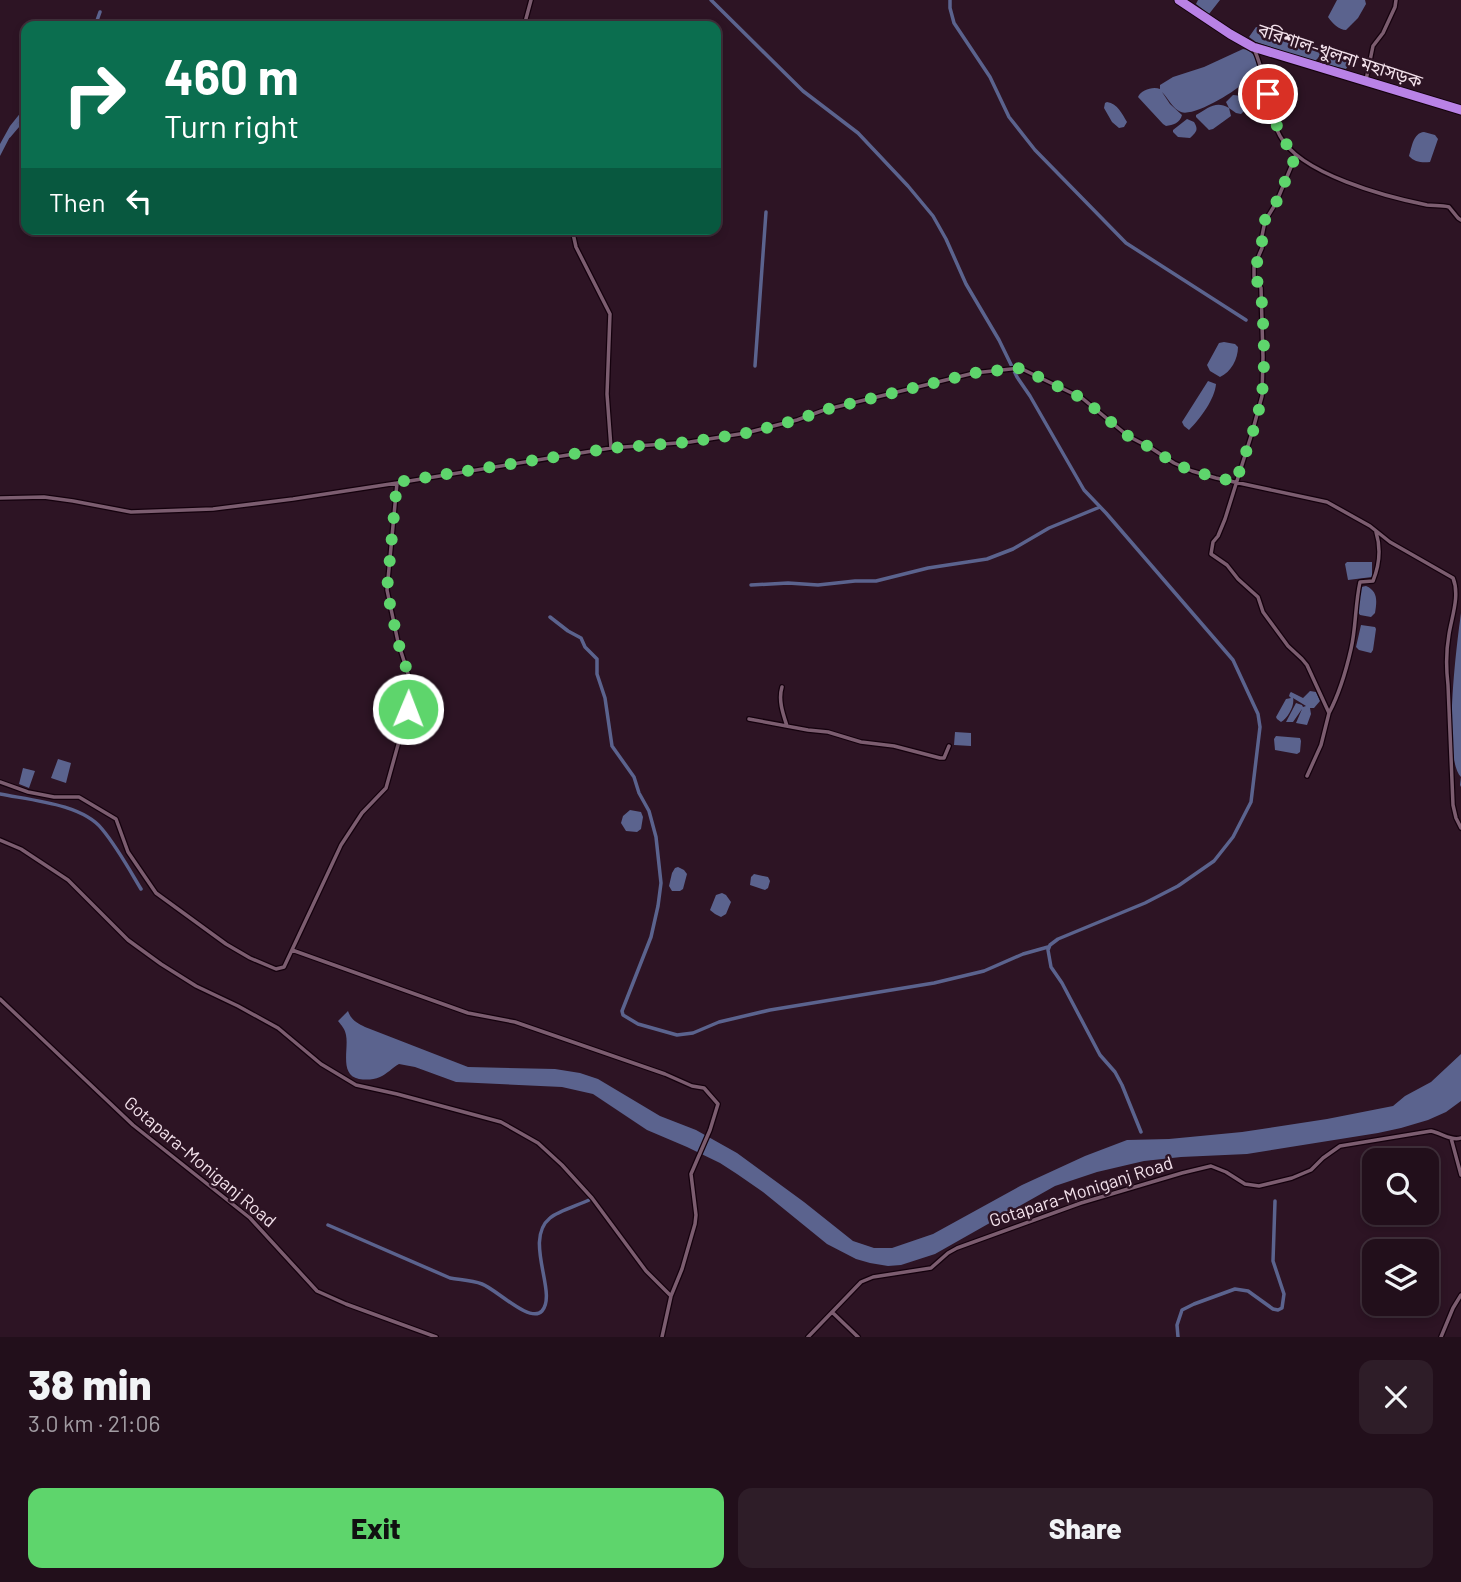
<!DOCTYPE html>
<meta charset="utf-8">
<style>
:root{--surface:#220f1b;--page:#2e1d28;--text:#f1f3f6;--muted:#a29ca3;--line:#3f2f3a;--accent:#5ed56c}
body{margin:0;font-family:Barlow,"Noto Sans Bengali",sans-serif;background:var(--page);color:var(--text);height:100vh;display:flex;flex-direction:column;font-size:26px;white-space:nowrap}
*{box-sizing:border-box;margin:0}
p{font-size:23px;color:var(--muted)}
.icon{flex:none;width:38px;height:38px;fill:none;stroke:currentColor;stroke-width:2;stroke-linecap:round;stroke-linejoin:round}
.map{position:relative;height:1337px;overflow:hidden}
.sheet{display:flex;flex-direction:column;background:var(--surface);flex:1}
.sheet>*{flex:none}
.banner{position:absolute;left:21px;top:21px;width:700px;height:214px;border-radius:14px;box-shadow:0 4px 10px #0003,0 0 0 2px var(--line);background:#0b6e4f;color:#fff;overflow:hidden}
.fabs{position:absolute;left:1362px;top:1148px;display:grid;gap:14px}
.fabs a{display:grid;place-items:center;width:77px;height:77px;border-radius:14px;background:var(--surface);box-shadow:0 4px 10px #0003,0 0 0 2px var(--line);font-size:35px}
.pin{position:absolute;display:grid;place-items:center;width:60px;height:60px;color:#fff;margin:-30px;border:4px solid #fff;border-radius:50%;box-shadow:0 2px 7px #0007}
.me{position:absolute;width:77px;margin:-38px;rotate:1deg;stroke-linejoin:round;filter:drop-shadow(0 0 5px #0008)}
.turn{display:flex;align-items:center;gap:24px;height:147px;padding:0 28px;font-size:32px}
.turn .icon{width:91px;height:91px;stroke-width:2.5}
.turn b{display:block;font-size:49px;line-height:60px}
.then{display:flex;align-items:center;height:66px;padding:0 28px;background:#0003;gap:14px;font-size:26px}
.round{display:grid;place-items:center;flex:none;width:74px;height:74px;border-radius:14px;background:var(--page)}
.overview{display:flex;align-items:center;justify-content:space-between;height:119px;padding:0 28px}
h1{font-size:42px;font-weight:800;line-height:52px}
.button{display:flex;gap:14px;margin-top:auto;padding:14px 28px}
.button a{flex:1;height:80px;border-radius:14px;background:var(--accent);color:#111;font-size:28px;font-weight:800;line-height:80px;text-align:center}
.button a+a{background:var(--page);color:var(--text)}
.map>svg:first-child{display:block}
</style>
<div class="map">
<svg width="1461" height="1337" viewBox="0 0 1461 1337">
<rect width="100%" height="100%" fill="#2d1424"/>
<!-- water -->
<path fill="#5b638e" d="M1198 0H1220L1209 14 1196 4Z
M1337 0H1365L1366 4 1358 18 1346 30C1339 30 1332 23 1328 17Z
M1256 27 1282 37 1321 47 1319 57 1314 62 1256 42 1249 37Z
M1243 49C1250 50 1256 56 1259 63 1256 70 1251 76 1246 81 1236 91 1194 117 1181 112 1173 109 1168 98 1162 92L1170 104 1182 115C1180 123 1173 125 1166 126L1163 124 1138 97C1141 90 1153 86 1160 89V85L1173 77 1204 67Z
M1323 51 1346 60 1349 64 1346 69 1320 63Z
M1250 81 1257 83 1267 92 1264 96 1255 102 1245 96 1240 90 1242 86Z
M1233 95C1241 95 1247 99 1248 107L1241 114 1236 113 1229 108 1231 116 1213 129 1209 130 1196 117V115C1208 108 1216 100 1229 108L1226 102Z
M1107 102C1118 104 1122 114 1127 122L1124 127 1119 128 1112 122 1104 108 1105 103Z
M26 106V113L15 127 0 156V144L10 126Z
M1187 119 1194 122C1199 130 1196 132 1190 138L1178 137 1173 132V130Z
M1424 132 1435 135 1438 139 1430 162C1422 163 1414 162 1409 156 1412 147 1413 133 1424 132Z
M1224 342 1235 344 1238 347C1238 359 1231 372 1220 377L1210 371 1207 365 1219 343Z
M1208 381 1216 384C1215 399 1200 419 1189 430L1184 426 1182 422Z
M1347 562H1372V577L1348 580 1345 564Z
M1366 586C1378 591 1377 601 1375 613L1371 617 1360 615C1354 608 1357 595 1361 587Z
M1461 613V787L1460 785 1461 777C1442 758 1457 642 1461 613Z
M1361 625 1375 627 1376 629 1373 650 1371 653 1359 650 1356 647Z
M1310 691 1316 692 1320 701 1314 708H1310L1311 714 1307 725 1296 723 1302 709 1293 722H1286L1296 703 1302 705 1303 707 1306 706 1293 698C1295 705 1288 718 1281 722L1277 719 1276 717 1286 699 1291 698 1289 696 1290 693 1291 692 1303 698Z
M955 732 971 733V746L954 745Z
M1276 736 1300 738 1301 741 1300 752 1297 754 1275 750 1274 739Z
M58 759 71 763 66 783 51 778Z
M23 768 35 771 29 788 19 784Z
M630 810 641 812 643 817 641 829 637 832 626 831 621 823 623 816Z
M678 867 684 870 687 874 683 889 680 891H672L669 886 672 873 675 868Z
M754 874 768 877 770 881 768 888 765 890 750 885 751 877Z
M722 893 726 895 731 902 726 914 721 917 715 914 710 910 716 895Z
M348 1011C351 1020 357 1023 365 1027L468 1067 555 1069 580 1073 598 1079 660 1116 696 1130 737 1153 804 1202 853 1241 874 1248H892L933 1234 1022 1185 1085 1156 1127 1140 1169 1139 1242 1132 1327 1119 1393 1106 1405 1096 1431 1082 1461 1054V1101L1446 1112 1428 1120 1401 1128 1378 1133 1247 1154 1181 1157 1144 1161 1097 1172 1055 1186 935 1254 901 1265 888 1266 870 1263 856 1259 827 1244 763 1192 737 1174 720 1163 687 1147 647 1130 593 1094 562 1087 456 1082 415 1067 399 1064C392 1068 387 1074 380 1077 373 1080 366 1080 359 1079 339 1075 349 1049 346 1035 345 1029 342 1026 338 1021Z"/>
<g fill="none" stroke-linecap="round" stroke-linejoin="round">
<!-- canal -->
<path stroke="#5b638e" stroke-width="3.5" d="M711 0 803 91 858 133 908 186 933 216 946 239 966 284 999 340 1017 377 1030 396 1084 490 1106 513 1233 660 1258 714 1260 727 1251 802 1233 837 1214 861 1178 886 1145 903 1058 939 1050 945 1048 950 1051 967 1062 983 1100 1055 1115 1072 1122 1085 1141 1132
M950 0V8L954 23 990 77 1009 117 1035 150 1126 243 1246 320
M95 26 100 12
M9 136 26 116
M755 366 766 212
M751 585 788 583 818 585 855 581H876L928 568 987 559 1013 549 1049 528 1100 507
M550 617 568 631 581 638 585 647 597 659V674L605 698 612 746 634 777 639 793 649 811 656 837 661 883 658 906 651 937 622 1011 623 1015 638 1024 677 1035 693 1033 719 1022 770 1010 934 983 984 971 1023 954 1048 947
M0 794C30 800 82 804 102 829 117 847 129 869 141 889
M328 1225 450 1278C461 1280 471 1280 482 1284 496 1289 530 1324 542 1311 558 1293 523 1240 550 1218 558 1211 579 1205 589 1200
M1178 1337 1177 1325 1182 1310 1194 1304 1235 1289 1248 1291 1273 1309 1278 1310 1282 1308 1284 1294 1273 1261 1275 1201"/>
<!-- street casing -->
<g stroke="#14010d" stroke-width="6">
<path id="street" d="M524 26 531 0
M1254 49C1267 76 1266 109 1280 136 1300 174 1387 197 1427 205 1434 206 1441 205 1449 207L1458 218 1461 220
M1366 80 1373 46 1383 33 1395 7 1396 0
M1296 155 1276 203 1265 221 1262 236V248L1254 267V277L1261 288 1263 357 1262 396 1252 433 1225 519 1218 536 1213 542 1211 554 1227 565 1238 579 1258 597 1263 612 1288 646 1302 659 1307 665 1329 713 1321 745 1307 776
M572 229 576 247 610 314 607 394 611 448
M0 498 44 497 73 501 131 512 213 509 293 499 397 483
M782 687C778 700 783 714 787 726
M1329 713C1339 694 1346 671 1351 649 1356 628 1355 605 1360 582L1373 581C1379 566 1381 548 1376 532
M749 719 808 730 828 732 861 742 894 746 940 758H944L949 746
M0 782 28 792 54 797H79L116 819 128 852 156 893 226 944 250 958 276 969 284 967 341 845 362 813 386 788 408 709 410 680 398 642 387 590 397 483 611 448 690 442 746 433 797 420 824 410 974 373 1020 368 1082 398 1128 436 1151 448 1174 463 1192 471 1216 478 1327 502 1370 526 1390 542 1453 578C1460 595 1452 616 1449 634 1446 651 1446 668 1448 685L1453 805 1456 818 1461 828
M0 840 21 849 68 880 128 940 161 964 196 986 238 1006 278 1028 321 1064 356 1085 397 1094 501 1122 538 1143 562 1165 592 1198 646 1271 671 1296
M292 950 468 1013 515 1022 665 1074 692 1086 704 1088 718 1104 710 1130 691 1174 696 1215 695 1224 682 1269 671 1296 662 1337
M0 999 133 1125 250 1218 317 1291 346 1304 436 1337
M1451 1138 1461 1175
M832 1312 858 1337
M808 1337 861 1282 873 1277 931 1268 948 1253 957 1248 1081 1203 1182 1173 1211 1166 1226 1172 1245 1184 1259 1186 1292 1178 1311 1170 1323 1158 1340 1146 1431 1131C1441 1133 1451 1141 1461 1138
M1441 1337 1453 1308 1461 1295"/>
</g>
<!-- highway casing -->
<g stroke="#14010d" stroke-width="11">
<path id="highway" d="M1179 0 1230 34 1253 47 1461 110"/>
</g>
<!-- street -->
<use href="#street" stroke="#7c5d70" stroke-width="3.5"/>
<!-- highway -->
<use href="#highway" stroke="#b982e6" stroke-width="9"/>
</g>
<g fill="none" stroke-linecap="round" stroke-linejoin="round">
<!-- route -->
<path stroke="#5ed56c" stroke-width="12" stroke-dasharray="0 21.6" d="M408 709 410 680 398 642 387 590 397 482 611 448 690 442 746 433 797 420 824 410 974 373 1020 368 1082 398 1128 436 1151 448 1174 463 1192 471 1236 482C1245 453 1258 423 1262 393 1266 359 1263 323 1261 288L1253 274 1262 248V236L1265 220 1276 203 1296 155 1280 137 1268 94"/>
</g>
<g text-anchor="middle" stroke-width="5" stroke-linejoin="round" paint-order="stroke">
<!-- street labels -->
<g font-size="18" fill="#f3e1eb" stroke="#2d1424">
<text transform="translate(1340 56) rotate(18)" y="6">বরিশাল-খুলনা মহাসড়ক</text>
<text transform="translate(200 1162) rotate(40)" y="6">Gotapara-Moniganj Road</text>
<text transform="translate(1081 1192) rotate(-18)" y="6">Gotapara-Moniganj Road</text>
</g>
</g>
</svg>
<div class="fabs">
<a><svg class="icon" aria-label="search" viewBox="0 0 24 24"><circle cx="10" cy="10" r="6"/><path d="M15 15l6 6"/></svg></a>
<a><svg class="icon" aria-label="layers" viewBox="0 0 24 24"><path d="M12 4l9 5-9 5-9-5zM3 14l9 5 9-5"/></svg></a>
</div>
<div class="pin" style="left:1268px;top:94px;background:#d93025"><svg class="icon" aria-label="arrive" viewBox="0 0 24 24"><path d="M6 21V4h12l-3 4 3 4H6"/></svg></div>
<svg class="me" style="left:408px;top:709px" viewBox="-20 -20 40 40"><circle r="17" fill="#5ed56c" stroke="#fff" stroke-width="3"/><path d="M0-11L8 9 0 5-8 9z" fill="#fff"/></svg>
<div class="banner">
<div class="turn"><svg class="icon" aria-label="right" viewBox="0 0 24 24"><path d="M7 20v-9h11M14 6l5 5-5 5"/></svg><div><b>460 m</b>Turn right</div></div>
<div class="then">Then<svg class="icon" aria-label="left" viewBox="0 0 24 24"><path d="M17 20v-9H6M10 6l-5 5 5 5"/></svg></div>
</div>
</div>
<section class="sheet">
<div class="overview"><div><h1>38 min</h1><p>3.0 km · 21:06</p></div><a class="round"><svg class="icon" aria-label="close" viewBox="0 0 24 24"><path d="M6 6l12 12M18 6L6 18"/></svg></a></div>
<div class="button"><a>Exit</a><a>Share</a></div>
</section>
